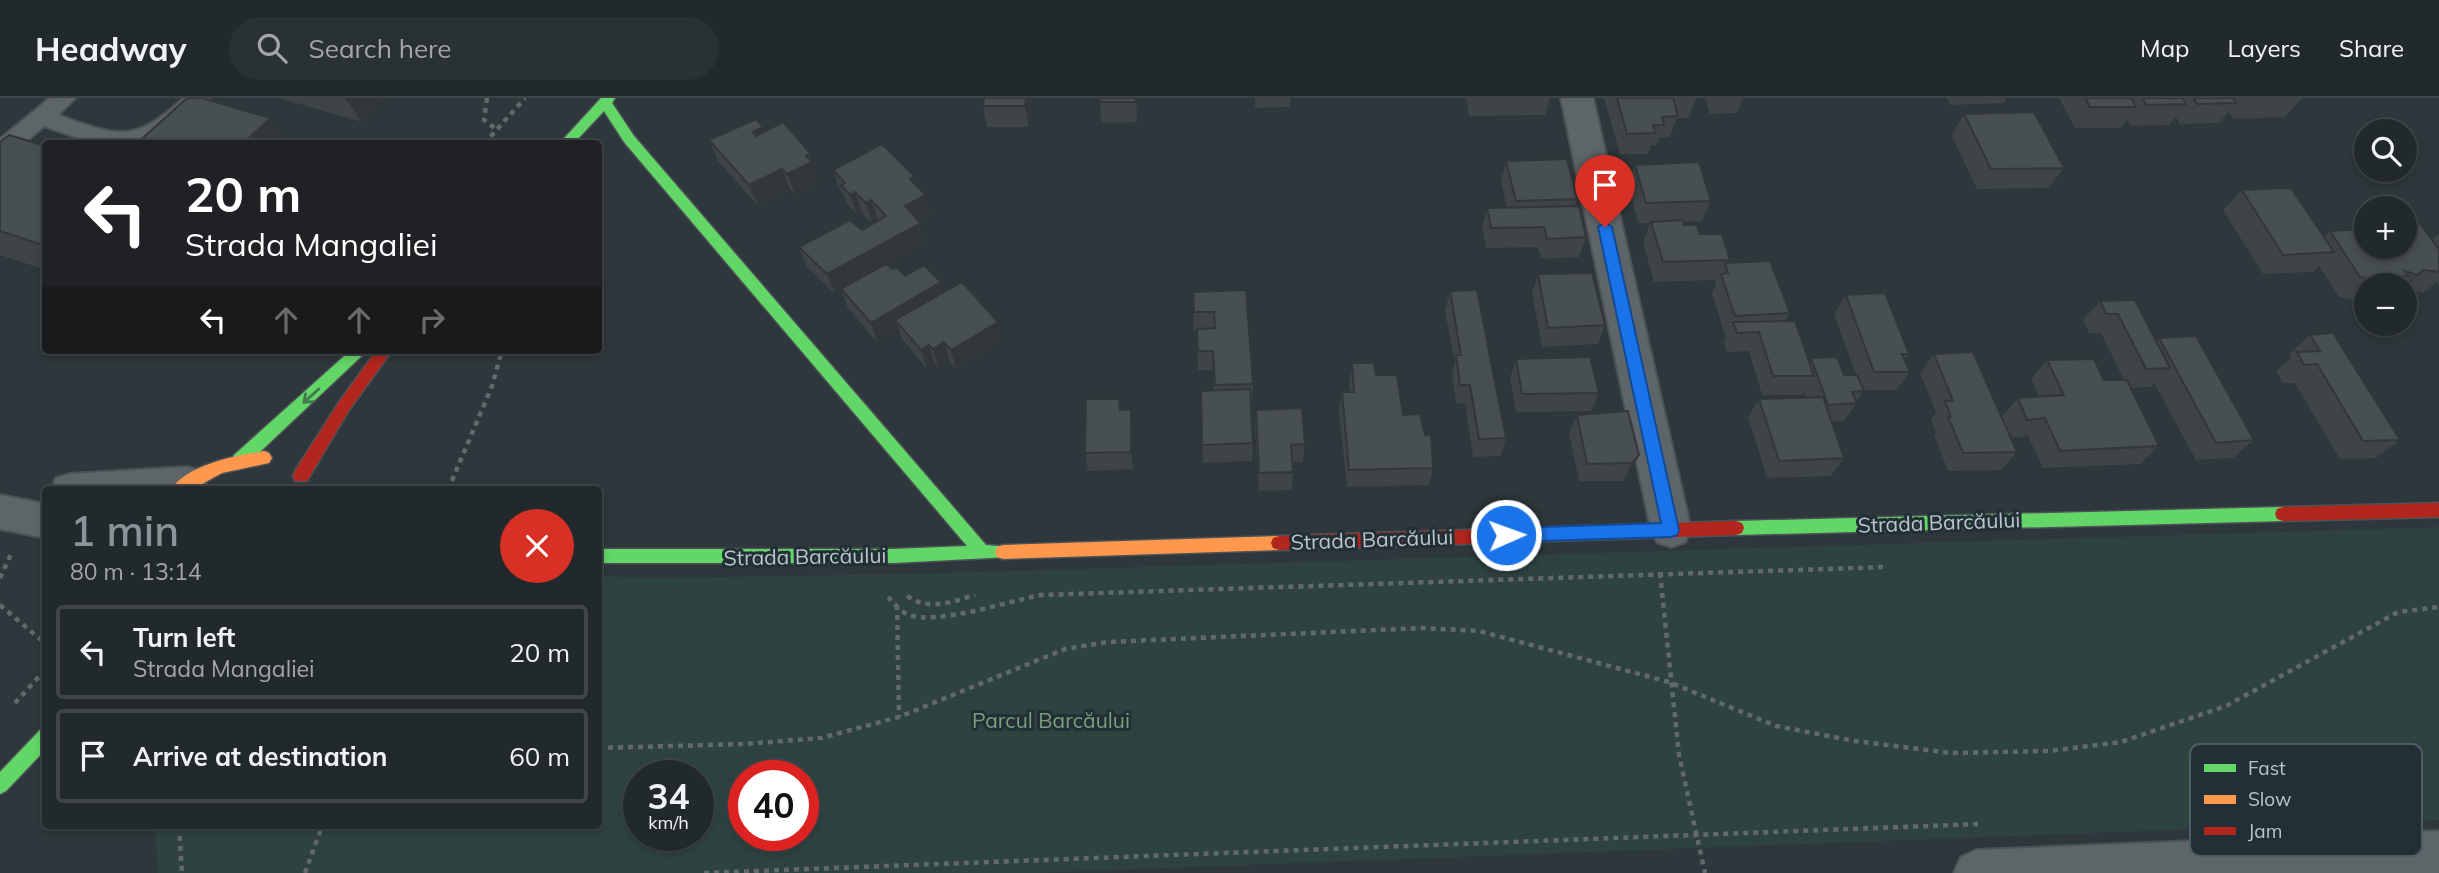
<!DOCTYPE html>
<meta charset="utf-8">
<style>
:root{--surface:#22292c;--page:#2a3134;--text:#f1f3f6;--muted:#a2a6a9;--line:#3f4548;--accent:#899399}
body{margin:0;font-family:Mulish,sans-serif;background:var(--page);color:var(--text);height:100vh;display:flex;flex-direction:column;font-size:26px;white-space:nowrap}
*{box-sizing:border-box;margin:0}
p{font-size:23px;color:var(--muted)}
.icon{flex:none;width:38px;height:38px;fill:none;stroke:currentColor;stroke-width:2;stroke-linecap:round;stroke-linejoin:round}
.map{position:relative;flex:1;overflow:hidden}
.sheet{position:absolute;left:42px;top:388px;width:560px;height:343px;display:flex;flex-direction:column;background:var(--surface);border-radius:7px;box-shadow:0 4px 10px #0003,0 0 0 2px var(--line)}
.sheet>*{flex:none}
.top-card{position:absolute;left:42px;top:42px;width:560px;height:214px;border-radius:7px;box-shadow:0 4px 10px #0003,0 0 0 2px var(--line);background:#202124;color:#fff;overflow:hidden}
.controls{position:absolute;left:2354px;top:21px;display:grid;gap:14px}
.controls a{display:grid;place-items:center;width:63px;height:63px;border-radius:50%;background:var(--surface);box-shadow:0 4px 10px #0003,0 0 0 2px var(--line);font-size:35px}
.speed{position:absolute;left:623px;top:662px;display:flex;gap:14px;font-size:35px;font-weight:700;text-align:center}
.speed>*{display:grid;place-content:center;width:91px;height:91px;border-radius:50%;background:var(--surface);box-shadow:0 4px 10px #0003,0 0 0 2px var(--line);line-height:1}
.speed small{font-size:18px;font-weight:400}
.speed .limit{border:10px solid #d22;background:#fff;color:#111}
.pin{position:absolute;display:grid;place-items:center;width:60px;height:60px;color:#fff;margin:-72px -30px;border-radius:50% 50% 50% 0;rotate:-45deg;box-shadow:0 0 7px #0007}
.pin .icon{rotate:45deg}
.me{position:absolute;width:77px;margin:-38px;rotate:88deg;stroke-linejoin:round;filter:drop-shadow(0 0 5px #0008)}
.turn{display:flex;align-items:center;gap:24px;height:147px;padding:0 28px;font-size:32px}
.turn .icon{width:91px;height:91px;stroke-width:2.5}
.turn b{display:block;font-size:49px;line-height:60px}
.lanes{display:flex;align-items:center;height:66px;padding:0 28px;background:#0003;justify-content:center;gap:35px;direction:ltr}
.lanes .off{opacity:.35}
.round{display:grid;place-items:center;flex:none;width:74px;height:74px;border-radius:37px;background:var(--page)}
.head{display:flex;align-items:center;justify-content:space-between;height:119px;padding:0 28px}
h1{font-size:42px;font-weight:600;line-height:52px;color:var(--accent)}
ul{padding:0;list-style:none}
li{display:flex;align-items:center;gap:21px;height:94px;margin:0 14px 10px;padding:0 14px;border:4px solid var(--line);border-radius:7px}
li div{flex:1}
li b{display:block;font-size:26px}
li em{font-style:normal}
header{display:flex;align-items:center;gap:42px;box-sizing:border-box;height:98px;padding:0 35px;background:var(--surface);border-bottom:2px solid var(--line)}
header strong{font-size:33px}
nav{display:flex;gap:38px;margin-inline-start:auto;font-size:24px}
.search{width:490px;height:63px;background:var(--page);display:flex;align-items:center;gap:18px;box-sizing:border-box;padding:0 24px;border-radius:38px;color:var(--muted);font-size:26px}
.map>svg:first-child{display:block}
</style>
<header>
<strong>Headway</strong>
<div class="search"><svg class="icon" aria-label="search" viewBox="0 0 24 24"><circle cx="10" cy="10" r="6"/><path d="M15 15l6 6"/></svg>Search here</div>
<nav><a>Map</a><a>Layers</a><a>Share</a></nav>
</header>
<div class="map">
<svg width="2439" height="775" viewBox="0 0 2439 775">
<rect width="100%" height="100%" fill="#2e373b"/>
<!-- green -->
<path fill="#2e4340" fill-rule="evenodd" d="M2439 429V722L1032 775H158L155 728H598L599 478 653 480 915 476ZM639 677H698V737H639ZM744 677H803V737H744Z"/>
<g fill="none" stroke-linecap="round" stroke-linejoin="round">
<!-- lane casing -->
<g stroke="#4c5256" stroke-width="4">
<path id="lane" d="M50 0H75L58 17C120 39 133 46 184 0H209L174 34 150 46H95L44 28 8 59 0 61V41Z"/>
</g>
<!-- street casing -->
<g stroke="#4c5256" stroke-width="4">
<path id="street" d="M1561 0H1593L1691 432 1685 444 1671 449 1657 444 1651 432Z
M187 369 201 373 206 385 203 392H51L56 380 70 376Z
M0 397 46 406V440L0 431Z
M2439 733V775H1954L1961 759 1977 752Z"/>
</g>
<!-- fast casing -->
<g stroke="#4c5256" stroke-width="3">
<path id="fast" d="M601 0H615L612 5 634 38 986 447 1009 449 1011 454 1009 459 893 465H598V451H893L967 448 624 44 604 13 573 46H559Z
M351 252H368L246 367H234L232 362 234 357Z
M2283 409 2289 411 2291 416 2289 421 2283 423 1736 437 1730 435 1728 430 1730 425 1736 423Z
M46 630V651L6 693 0 696V674L40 632Z"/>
</g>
<!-- slow casing -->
<g stroke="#4c5256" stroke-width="3">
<path id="slow" d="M264 353 269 355 272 360 269 365 222 375 191 392H171C185 367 238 357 264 353Z
M1279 438 1285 440 1287 445 1285 450 1279 452 1003 461 997 459 995 454 997 449 1003 447Z"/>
</g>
<!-- jam casing -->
<g stroke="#4c5256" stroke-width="3">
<path id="jam" d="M377 252 391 254 349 312 307 383H295L293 378 295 373 339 304Z
M2439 405V419L2283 423 2277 421 2275 416 2277 411 2283 409Z
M1736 423 1742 425 1744 430 1742 435 1736 437 1279 452 1273 450 1271 445 1273 440 1279 438Z"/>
</g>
<!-- path -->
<path stroke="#62696c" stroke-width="4.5" stroke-dasharray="5 5" stroke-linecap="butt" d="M487 0 484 22 496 31
M484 46 525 0
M448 392 492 288 502 252
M1660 475 1679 657 1705 775
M0 480 12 454
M907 498C928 513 952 504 975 497
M888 499C894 505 901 514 909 517 937 527 1010 503 1041 497L1885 469
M0 507 46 546
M897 507 899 619
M15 605 46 571
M598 650 744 646 821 640 899 619 1065 551 1108 544 1422 530 1479 533 1669 584 1776 628 1855 643 1951 655 2049 653 2121 644 2226 608 2398 514 2439 509
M179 728 182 775
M305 775 322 728
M704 775 1980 726"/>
<!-- lane -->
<use href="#lane" fill="#5e6569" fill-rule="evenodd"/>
<!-- street -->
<use href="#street" fill="#5e6569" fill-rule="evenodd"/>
<!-- fast -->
<use href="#fast" fill="#63d668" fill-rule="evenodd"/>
<!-- slow -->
<use href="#slow" fill="#ff974d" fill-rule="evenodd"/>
<!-- jam -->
<use href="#jam" fill="#b3261e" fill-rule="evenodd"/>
</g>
<!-- wall -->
<path fill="#3e4447" d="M279 0H386L362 24Z
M984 0H1032L1029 29H987L983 8Z
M1100 0H1137V24L1101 25Z
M1255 0H1290V9L1255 10Z
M1466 0H1550L1545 17 1469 18Z
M1604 0H1696L1689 20H1677L1670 39 1659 40 1656 47H1651L1648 56H1620Z
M1705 0H1743L1737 15 1710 16Z
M1947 0H2007L2004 5 1950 7Z
M2059 0H2302L2285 19 2233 21 2229 14 2219 25 2180 26 2176 19 2169 27 2130 28 2127 22 2121 30H2075Z
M1964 16 2064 70 2049 90 1977 91 1951 37Z
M765 33 818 76 816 77 819 85 795 97 790 91 758 108 718 63 709 42Z
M0 44 46 48V172L0 157Z
M1506 63 1577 101 1575 108 1586 139 1579 159 1541 161 1538 149 1486 150 1482 130 1487 110H1507L1501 83Z
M1635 67 1711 103 1702 123 1683 124 1684 127 1699 136 1730 162 1729 164 1790 215 1785 223 1809 263 1811 260 1844 277H1856L1834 216 1846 197 1909 256 1905 262 1910 274 1896 292H1864L1856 303 1857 305 1844 323 1831 324 1844 360 1831 378 1767 380 1748 319 1759 301 1806 300 1804 294 1802 297H1762L1749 253 1727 254 1724 243 1727 237H1725L1712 195 1716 186 1715 184 1717 182 1654 184 1643 144 1650 125H1638L1628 87Z
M833 72 916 88 926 97 931 118 920 124 926 145 887 166 893 171 905 178 943 195 1002 243 956 271 949 262 938 270 935 266 927 271 902 241 899 232 877 244 848 210 841 192 835 196 807 169 799 149 862 132 878 123 872 125 862 115 857 117 848 107 844 96 840 92Z
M2242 92 2324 139 2330 133 2432 142 2439 136V188L2437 184 2423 195 2404 192V187H2366V198H2360L2356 202 2339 199 2319 168 2313 174 2263 176 2223 112Z
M1538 176 1605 227 1598 246 1542 249 1532 195Z
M1246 192 1253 286 1252 304H1251L1253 345 1252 363 1203 365 1201 293H1214L1213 272H1198L1197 233 1194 234 1193 194Z
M1450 193 1506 340 1501 358 1473 359 1465 305 1456 306 1452 276 1455 264 1445 213Z
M2100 203 2156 243 2159 240 2254 342 2233 360 2196 362 2154 285 2151 289 2131 290 2159 348 2140 366 2043 370 2028 338 2011 340 2017 354 2001 372 1948 373 1934 337 1936 335 1931 321 1936 315 1920 275 1934 256 2002 318 2018 300 2039 299 2031 281 2047 262 2104 282H2124L2101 235H2089L2083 222Z
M2310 237 2400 342 2376 360 2340 361 2295 285H2283L2276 273 2291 260 2289 256Z
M1516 261 1599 295 1591 313 1516 314 1510 280Z
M1352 265 1376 277 1403 317 1433 370 1429 387 1347 389 1339 312 1342 294H1350L1349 284Z
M1120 312 1133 329V371L1088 373 1085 355Z
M1256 312 1305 346 1303 364H1293V374L1292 392 1259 393 1255 330Z
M1577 317 1639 357 1630 375 1623 383H1579L1569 335Z"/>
<!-- shaded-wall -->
<path fill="#323739" d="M345 0H386L362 24Z
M1026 0H1032L1029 29 1025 8Z
M1136 0H1137V24Z
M270 20 290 46H243Z
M763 29 771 50 762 55 753 34Z
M811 56 818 76 816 77 819 85 795 97 787 76 806 58Z
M782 71 790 91 758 108 749 87Z
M914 78 919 99 910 81Z
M855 94 862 115 857 117 850 97Z
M926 97 931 118 911 129 905 108Z
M871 102 878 122 872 125 866 105Z
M921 125 926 145 835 196 827 176Z
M2424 172 2404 189V187L2417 177Z
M941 184 946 204 895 222 899 232 877 244 871 225Z
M998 224 1002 243 956 271 951 252Z
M944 244 949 262 938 270 933 251Z
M929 247 935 266 927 271 921 252Z
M1131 311 1133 329V371L1131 354Z
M1639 357 1630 375 1623 383 1632 365Z"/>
<!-- building -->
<path fill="#484f52" stroke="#323739" stroke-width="2" d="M187 0H202L270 20 243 46H136Z
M984 0H1026L1025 8H983Z
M1100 0H1136V4H1099Z
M1617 0H1673L1678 18 1662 19 1664 27H1653L1655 35 1627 36Z
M2085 0H2131L2136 9H2090Z
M2142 0H2182L2186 6 2146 7Z
M2194 0H2233L2236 5 2197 6Z
M2034 14 2064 70 1991 71 1964 16Z
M756 21 763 29 753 34 756 38 783 24 811 56 806 58 812 64 787 76 782 71 749 87 709 42Z
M9 37 46 48V148L0 133V44Z
M882 46 914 78 910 81 926 97 905 108 921 125 827 176 799 149 850 122 862 132 886 118 871 102 866 105 855 94 850 97 841 87 845 85 833 72Z
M1567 61 1577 101 1516 103 1506 63Z
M1699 64 1711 103 1646 105 1635 67Z
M2291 90 2334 154 2283 157 2242 92Z
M1579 108 1586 139 1547 141 1544 129 1491 130 1487 110Z
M1683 122 1684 127H1697L1699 136H1722L1730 162 1663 164 1651 124Z
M2404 125H2420L2439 152V174L2424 172 2417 177 2405 173 2409 178H2403L2401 182 2388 178 2379 179 2378 182 2360 179 2330 133 2366 131V149H2404Z
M1770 163 1790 215 1735 218 1721 176 1728 175 1725 165Z
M886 166 893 171 896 169 905 178 924 167 941 184 871 225 841 191Z
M1592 175 1605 227 1548 230 1538 176Z
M962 184 998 224 951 252 944 244 933 251 929 247 921 252 895 222Z
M1246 192 1253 286 1215 287 1213 253H1198L1197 231 1215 230 1214 214H1194L1193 194Z
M1477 192 1506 340 1479 341 1470 287H1460L1456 257H1461L1450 193Z
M1885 195 1909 256H1902L1910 274H1874L1846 197Z
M2135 202 2170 270 2146 271 2118 216H2106L2100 203Z
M1795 223 1814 278H1773L1759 234 1737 235 1733 224Z
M2333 235 2400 342 2363 343 2317 266 2304 267 2297 254 2320 253 2310 237Z
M2196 238 2254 342 2216 345 2159 240Z
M1973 254 2017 354 1963 355 1948 319H1951L1945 303H1953L1934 256Z
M1590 259 1599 295 1522 296 1516 261Z
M1837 259 1844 277H1857L1864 293 1852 294 1857 305 1828 307 1811 260Z
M2094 261 2104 282H2127L2159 348 2060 353 2045 320 2027 322 2018 300 2064 297 2047 262Z
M1352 265H1374L1376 277H1397L1403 317 1420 316 1425 337H1431L1433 370 1349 372 1342 294H1354Z
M1250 291 1253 345 1202 347 1201 293Z
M1823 299 1844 360 1779 363 1759 301Z
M1086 301H1119L1120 312 1131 311V354L1085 355Z
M1302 310 1305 346 1291 347 1293 374 1259 375 1256 312Z
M1628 313 1639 357 1632 365 1587 366 1577 317Z"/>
<!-- one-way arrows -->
<defs><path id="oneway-shaft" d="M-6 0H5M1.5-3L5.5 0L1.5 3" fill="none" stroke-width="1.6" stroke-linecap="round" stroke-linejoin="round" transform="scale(1.75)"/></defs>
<use stroke="#3f7a4c" href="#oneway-shaft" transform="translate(311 298) rotate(138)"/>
<!-- route -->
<path fill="#1a73e8" stroke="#114b97" stroke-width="2" d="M1605 124 1612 129 1679 432 1677 437 1671 439 1506 444 1500 442 1498 437 1500 432 1506 430 1661 425 1598 129Z"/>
<g text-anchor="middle" stroke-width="6" stroke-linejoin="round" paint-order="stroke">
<!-- street labels -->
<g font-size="21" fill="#bac4cb" stroke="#222f36">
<text transform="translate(1939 425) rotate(-2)" y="7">Strada Barcăului</text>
<text transform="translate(1372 442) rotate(-2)" y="7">Strada Barcăului</text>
<text transform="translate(805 459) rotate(-1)" y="7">Strada Barcăului</text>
</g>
<!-- park labels -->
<g font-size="21" fill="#7b9e7b" stroke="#222f36">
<text x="1051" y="630">Parcul Barcăului</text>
</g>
</g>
<!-- legend -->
<rect x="2190" y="646" width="232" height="112" rx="10" fill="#222f36" stroke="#505c63" stroke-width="2"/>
<rect x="2204" y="666" width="32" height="8" fill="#63d668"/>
<rect x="2204" y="697" width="32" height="9" fill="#ff974d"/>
<rect x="2204" y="729" width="32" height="8" fill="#b3261e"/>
<g font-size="19" fill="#bac4cb">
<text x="2248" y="677">Fast</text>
<text x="2248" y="708">Slow</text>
<text x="2248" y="740">Jam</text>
</g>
</svg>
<div class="controls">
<a><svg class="icon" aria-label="search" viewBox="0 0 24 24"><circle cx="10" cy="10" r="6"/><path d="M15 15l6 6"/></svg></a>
<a>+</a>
<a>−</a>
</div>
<div class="speed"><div>34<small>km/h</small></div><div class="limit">40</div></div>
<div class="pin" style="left:1605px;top:129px;background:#d93025"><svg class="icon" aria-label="arrive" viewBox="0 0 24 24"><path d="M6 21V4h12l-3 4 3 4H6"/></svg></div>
<svg class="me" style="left:1506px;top:437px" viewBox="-20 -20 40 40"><circle r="17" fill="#1a73e8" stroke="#fff" stroke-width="3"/><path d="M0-11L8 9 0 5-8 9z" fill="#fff"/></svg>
<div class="top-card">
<div class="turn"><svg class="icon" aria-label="left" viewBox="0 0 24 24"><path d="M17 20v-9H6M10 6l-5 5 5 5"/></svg><div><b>20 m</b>Strada Mangaliei</div></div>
<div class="lanes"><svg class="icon" aria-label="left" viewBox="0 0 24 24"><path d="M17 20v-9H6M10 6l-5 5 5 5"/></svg><svg class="icon off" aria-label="ahead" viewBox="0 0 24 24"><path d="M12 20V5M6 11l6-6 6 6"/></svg><svg class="icon off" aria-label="ahead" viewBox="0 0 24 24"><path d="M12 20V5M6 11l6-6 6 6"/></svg><svg class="icon off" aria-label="right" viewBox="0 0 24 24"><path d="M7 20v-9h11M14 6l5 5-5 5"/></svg></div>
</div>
<section class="sheet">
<div class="head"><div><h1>1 min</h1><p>80 m · 13:14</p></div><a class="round" style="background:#d93025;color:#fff"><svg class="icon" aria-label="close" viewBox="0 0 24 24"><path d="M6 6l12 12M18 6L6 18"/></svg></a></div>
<ul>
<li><svg class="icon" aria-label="left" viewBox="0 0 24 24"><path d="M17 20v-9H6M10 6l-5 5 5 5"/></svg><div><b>Turn left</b><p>Strada Mangaliei</p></div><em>20 m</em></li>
<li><svg class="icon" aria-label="arrive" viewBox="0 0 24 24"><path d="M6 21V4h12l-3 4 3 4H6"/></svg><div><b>Arrive at destination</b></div><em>60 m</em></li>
</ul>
</section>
</div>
